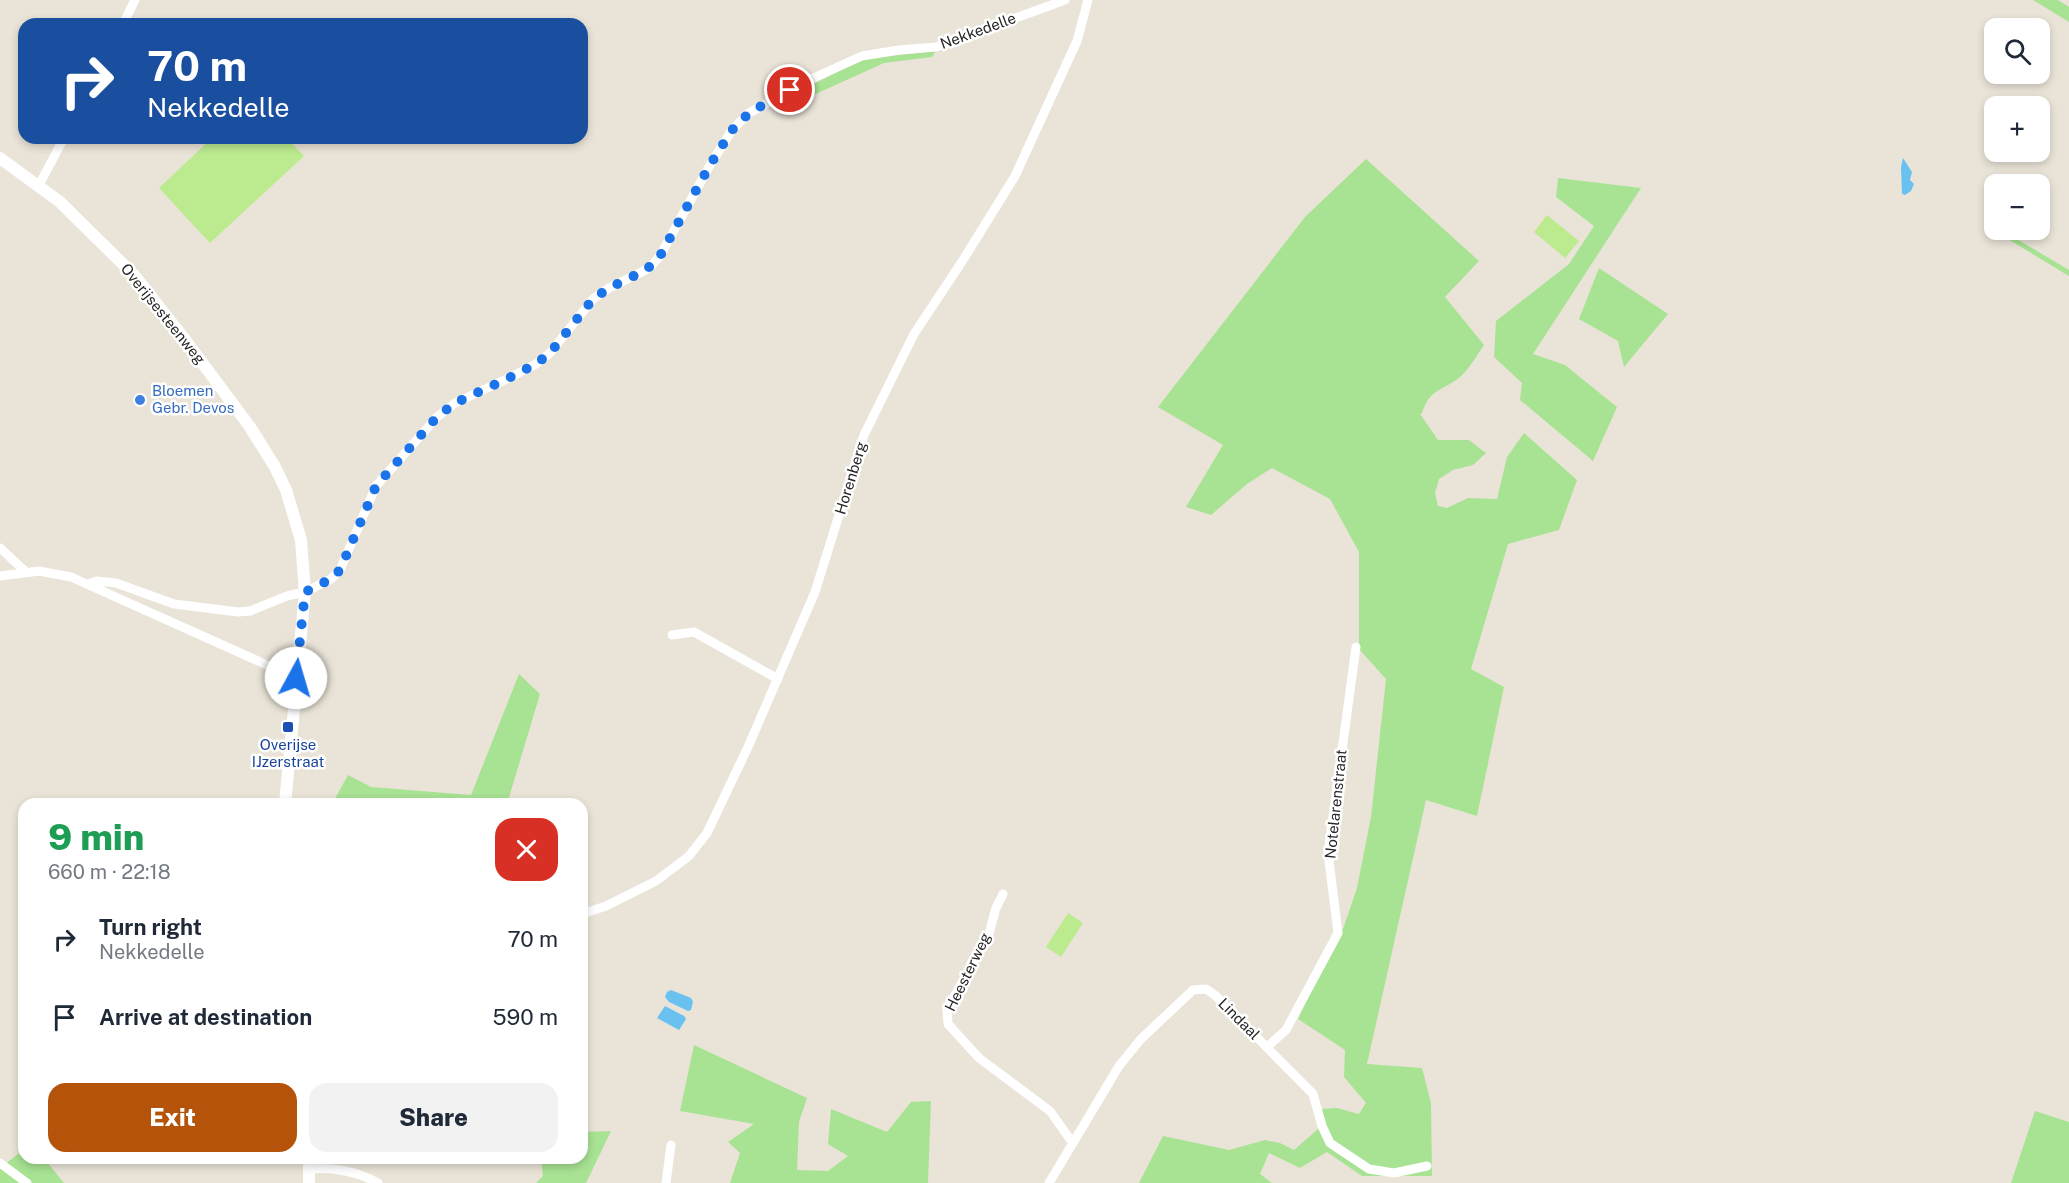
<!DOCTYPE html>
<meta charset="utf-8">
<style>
:root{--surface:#fff;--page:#f2f2f3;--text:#1f2937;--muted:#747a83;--accent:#b45309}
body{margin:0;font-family:"Public Sans",sans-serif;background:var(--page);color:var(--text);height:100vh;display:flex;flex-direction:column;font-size:22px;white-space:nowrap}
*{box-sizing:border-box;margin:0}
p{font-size:20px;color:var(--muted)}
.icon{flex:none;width:33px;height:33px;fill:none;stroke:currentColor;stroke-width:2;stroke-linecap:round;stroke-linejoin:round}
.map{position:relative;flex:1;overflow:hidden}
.details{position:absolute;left:18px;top:798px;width:570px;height:366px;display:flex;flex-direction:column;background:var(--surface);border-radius:18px;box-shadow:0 3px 9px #0003}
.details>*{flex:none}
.banner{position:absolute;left:18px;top:18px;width:570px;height:126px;border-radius:18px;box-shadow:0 3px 9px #0003;background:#1a4fa0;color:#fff;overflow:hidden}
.buttons{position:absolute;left:1984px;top:18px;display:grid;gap:12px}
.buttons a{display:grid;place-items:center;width:66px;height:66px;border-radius:12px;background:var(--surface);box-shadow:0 3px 9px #0003;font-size:30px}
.pin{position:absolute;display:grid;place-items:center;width:51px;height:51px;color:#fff;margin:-26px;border:3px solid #fff;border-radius:50%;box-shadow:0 2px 6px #0007}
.me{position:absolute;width:66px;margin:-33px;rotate:6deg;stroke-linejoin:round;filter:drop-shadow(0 0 4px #0008)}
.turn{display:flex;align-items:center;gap:21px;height:126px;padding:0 30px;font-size:27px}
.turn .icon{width:78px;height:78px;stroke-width:2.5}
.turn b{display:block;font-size:42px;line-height:51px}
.round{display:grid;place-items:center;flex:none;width:63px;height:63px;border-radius:18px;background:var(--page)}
.summary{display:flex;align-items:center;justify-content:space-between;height:102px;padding:0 30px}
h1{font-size:36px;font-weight:800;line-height:45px;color:#1e9e55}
.primary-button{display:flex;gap:12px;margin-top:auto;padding:12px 30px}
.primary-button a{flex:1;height:69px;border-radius:18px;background:var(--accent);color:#fff;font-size:24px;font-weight:800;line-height:69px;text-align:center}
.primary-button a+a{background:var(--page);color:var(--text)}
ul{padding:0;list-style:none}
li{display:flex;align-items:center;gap:18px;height:78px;padding:0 30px}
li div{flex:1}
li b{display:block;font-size:22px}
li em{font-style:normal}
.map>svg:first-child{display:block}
</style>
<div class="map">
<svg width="2069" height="1183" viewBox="0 0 2069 1183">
<rect width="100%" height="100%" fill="#eae4d8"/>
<!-- green -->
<path fill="#a8e293" d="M2033 0H2058L2069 7V22Z
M936 51 932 57 884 63 798 102 774 104 863 59Z
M1366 159 1479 261 1445 297 1484 345C1477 355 1469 369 1460 377 1443 391 1430 388 1422 413L1420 414 1438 440H1469L1486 453 1473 465 1453 470 1439 479 1435 493 1438 506 1447 508 1468 498 1497 499 1507 457 1524 433 1577 480 1559 530 1508 544 1471 669 1504 687 1477 816 1426 800 1367 1064 1422 1068 1431 1103 1432 1176H1362L1327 1152 1300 1168 1269 1153 1260 1174 1272 1183H1139L1163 1136 1229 1150 1265 1140 1280 1143 1294 1150 1326 1122 1320 1109 1337 1108 1359 1114 1366 1103 1344 1077 1345 1050 1298 1019 1324 962 1342 932 1357 888 1371 817 1386 679 1359 649V552L1330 499 1272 468 1247 484 1211 515 1186 507 1223 445 1158 407 1305 217Z
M1558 178 1641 188 1533 354 1565 365 1617 407 1593 461 1520 400 1522 383 1494 357 1496 321 1569 264 1594 226 1556 197Z
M2005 232 2069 270V276L2003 236Z
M1599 268 1668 314 1624 367 1618 341 1579 319Z
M519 674 540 694 507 804H332L348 775 371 787 471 795Z
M694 1045 807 1098 799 1122 797 1170 828 1171 848 1156 828 1144 831 1109 887 1132 911 1102 931 1101 928 1183H730L740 1153 728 1142 754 1124 680 1111Z
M2035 1111 2069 1122V1183H2011Z
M611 1131 586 1183H536L543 1176 541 1158H582V1132Z
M18 1154 24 1156V1158L47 1162 64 1183H0V1168Z"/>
<!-- pitch -->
<path fill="#bcea8e" d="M212 138H287L304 156 210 243 159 188Z
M1547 215 1579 241 1565 258 1534 232Z
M1068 913 1083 923 1061 957 1046 947Z"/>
<!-- water -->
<path fill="#68c1ef" d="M1903 158 1912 172 1910 180 1914 184 1911 191 1905 195 1902 194 1901 167Z
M671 990 691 998 693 1002 691 1010 688 1011 669 1002 665 997 667 992Z
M665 1006 684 1016 686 1019 679 1030 657 1018Z"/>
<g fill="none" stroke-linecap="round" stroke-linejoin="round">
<!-- minor -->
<path stroke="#fff" stroke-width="9" d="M123 24 135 0
M39 185 64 138
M0 548 26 572
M0 576 39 571 71 577 296 678
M88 584 97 581 116 583 174 604 238 612 250 611 287 596 305 592 331 579 340 570 376 486 437 417 455 403 507 379 536 364 550 353 593 299 609 288 642 272 652 265 660 256 710 165 732 130 749 113 809 80 862 56 899 50 936 47 1065 0
M672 635 694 632 778 679
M1003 894 996 908 988 937 947 1009 948 1024 979 1058 1050 1111 1072 1142
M582 914 606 906 656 881 689 856 707 833 748 747 815 592 864 435 914 334 963 260 1015 176 1077 41 1088 0
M1267 1047 1286 1030 1338 933 1328 853 1356 647
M0 1163 27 1183
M309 1169C335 1167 356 1171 378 1183
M666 1183 671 1145
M1049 1183 1119 1066 1141 1039 1193 990 1206 989 1216 996 1313 1094 1322 1126 1330 1143 1369 1169 1394 1173 1427 1166"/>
<!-- tertiary -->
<path stroke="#fff" stroke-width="12" d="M0 158 60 202 134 275 186 341 250 427 275 467 286 490 301 540 305 592 285 804
M309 1158V1183"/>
</g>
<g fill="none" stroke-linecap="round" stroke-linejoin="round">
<!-- route -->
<path stroke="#1a73e8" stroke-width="10" stroke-dasharray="0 18" d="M296 678 305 592 331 579 340 570 376 486 437 417 455 403 507 379 536 364 550 353 593 299 609 288 642 272 652 265 660 256 710 165 732 130 749 113 790 90"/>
</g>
<!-- markers -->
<circle fill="#3f7fe0" stroke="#fff" stroke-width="2" cx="140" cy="400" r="6"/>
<rect fill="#1a4fb4" stroke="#fff" stroke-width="2" x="282" y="721" width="12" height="12" rx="3"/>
<g text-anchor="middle" stroke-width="5" stroke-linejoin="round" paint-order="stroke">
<!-- street labels -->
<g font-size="15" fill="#272727" stroke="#fff">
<text transform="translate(978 31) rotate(-20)" y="5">Nekkedelle</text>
<text transform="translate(163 314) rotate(51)" y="5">Overijsesteenweg</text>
<text transform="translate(851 478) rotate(-73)" y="5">Horenberg</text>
<text transform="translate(1336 804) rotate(-84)" y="5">Notelarenstraat</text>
<text transform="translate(968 972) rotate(-64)" y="5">Heesterweg</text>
<text transform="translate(1239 1019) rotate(45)" y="5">Lindaal</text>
</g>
<!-- shop labels -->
<g font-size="15" fill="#366cbe" stroke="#fff" text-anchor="start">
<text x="152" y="396">Bloemen<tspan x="152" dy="17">Gebr. Devos</tspan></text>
</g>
<!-- transit labels -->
<g font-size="15" fill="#164399" stroke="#fff">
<text x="288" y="750">Overijse<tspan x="288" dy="17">IJzerstraat</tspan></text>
</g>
</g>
</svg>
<div class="buttons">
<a><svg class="icon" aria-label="search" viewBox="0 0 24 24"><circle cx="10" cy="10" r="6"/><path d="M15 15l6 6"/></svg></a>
<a>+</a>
<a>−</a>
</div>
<div class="pin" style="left:790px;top:90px;background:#d93025"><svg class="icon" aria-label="arrive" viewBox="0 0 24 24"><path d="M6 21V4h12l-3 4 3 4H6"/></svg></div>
<svg class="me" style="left:296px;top:678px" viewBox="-20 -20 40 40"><circle r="19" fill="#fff"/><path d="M0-13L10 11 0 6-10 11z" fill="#1a73e8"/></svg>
<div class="banner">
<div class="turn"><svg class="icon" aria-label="right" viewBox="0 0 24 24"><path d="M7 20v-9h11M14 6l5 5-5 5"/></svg><div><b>70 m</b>Nekkedelle</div></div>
</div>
<section class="details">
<div class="summary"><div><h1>9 min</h1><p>660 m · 22:18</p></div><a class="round" style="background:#d93025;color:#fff"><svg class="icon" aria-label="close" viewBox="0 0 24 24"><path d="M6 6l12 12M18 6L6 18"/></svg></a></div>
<ul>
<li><svg class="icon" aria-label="right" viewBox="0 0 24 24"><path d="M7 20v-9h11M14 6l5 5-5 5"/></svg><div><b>Turn right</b><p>Nekkedelle</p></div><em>70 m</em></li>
<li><svg class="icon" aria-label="arrive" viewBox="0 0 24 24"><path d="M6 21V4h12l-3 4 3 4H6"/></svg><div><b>Arrive at destination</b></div><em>590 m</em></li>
</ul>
<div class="primary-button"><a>Exit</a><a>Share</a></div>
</section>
</div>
